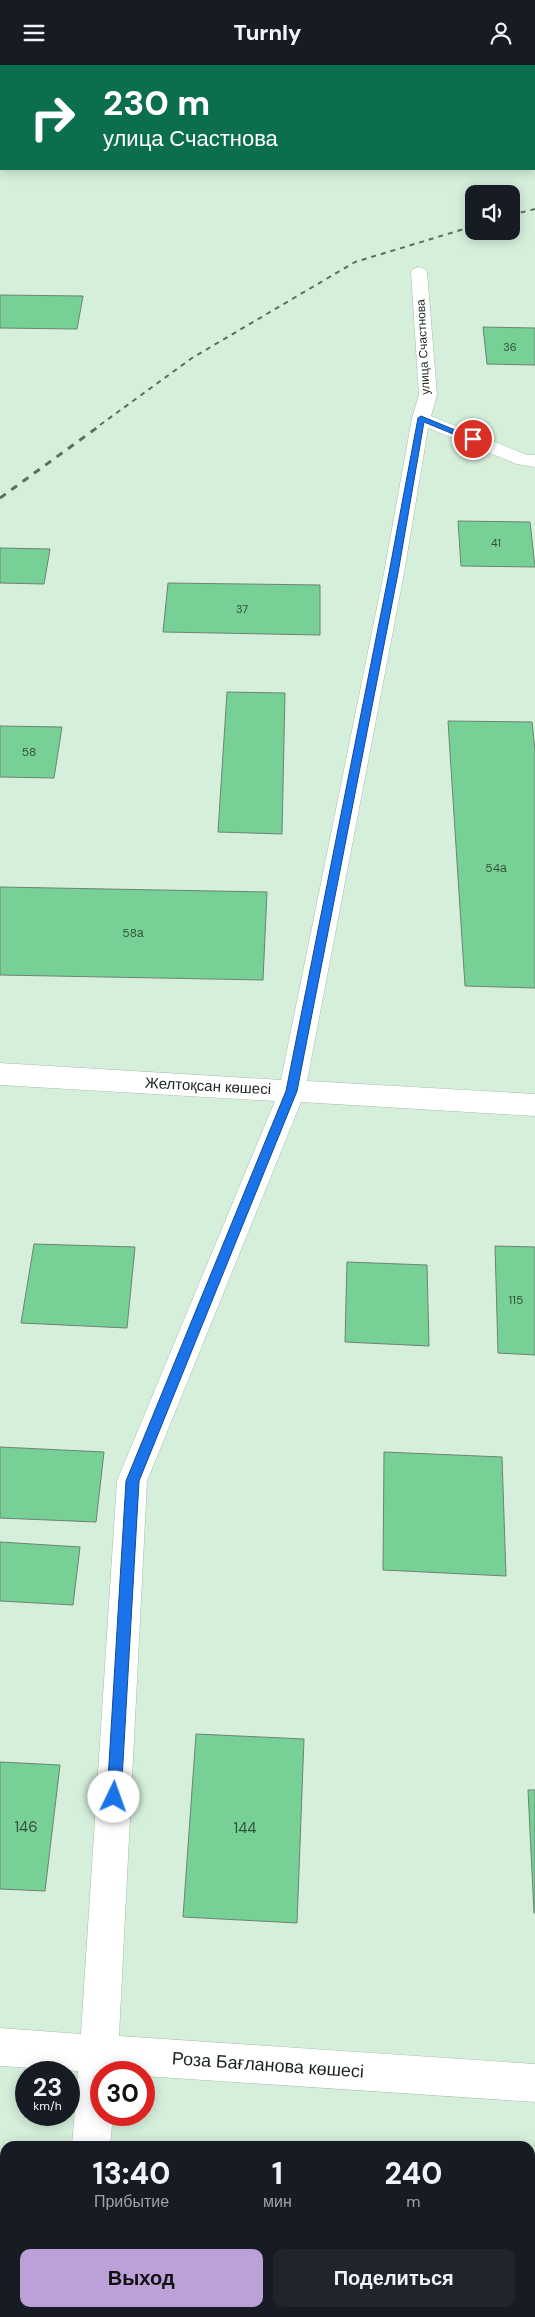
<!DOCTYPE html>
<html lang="ru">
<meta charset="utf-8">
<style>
:root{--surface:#171b24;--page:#20242c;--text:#f1f3f6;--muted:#9ea1a6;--accent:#bba1d8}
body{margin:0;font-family:"DM Sans",sans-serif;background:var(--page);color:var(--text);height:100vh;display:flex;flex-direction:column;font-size:19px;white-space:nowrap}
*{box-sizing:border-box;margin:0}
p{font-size:16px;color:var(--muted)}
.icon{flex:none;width:28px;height:28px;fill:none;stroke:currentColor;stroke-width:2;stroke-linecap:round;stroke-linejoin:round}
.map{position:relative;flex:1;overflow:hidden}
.side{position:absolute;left:0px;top:2076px;width:535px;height:176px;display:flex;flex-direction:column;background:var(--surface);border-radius:15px 15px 0 0;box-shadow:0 2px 12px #0003}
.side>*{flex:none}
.top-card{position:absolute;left:0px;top:0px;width:535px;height:105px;box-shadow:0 2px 12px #0003;background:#0b6e4f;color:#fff;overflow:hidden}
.buttons{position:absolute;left:465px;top:120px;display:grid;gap:10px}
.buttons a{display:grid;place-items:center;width:55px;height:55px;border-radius:10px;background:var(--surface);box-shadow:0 2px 12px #0003;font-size:25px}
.speed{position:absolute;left:15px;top:1996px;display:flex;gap:10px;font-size:25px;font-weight:700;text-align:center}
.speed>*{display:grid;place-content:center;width:65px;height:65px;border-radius:50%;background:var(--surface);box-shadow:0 2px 12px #0003;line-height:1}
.speed small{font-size:12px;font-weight:400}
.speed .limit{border:8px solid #d22;background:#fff;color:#111}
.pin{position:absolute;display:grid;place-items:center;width:42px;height:42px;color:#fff;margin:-21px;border:2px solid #fff;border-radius:50%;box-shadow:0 1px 5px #0007}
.me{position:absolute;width:55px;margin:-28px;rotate:3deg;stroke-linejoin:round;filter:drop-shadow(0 0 4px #0008)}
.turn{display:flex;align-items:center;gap:18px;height:105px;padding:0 20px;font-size:22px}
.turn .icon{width:65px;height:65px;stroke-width:2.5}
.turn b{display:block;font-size:35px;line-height:42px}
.eta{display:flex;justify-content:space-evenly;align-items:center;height:85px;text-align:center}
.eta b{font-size:30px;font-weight:800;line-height:35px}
.action{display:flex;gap:10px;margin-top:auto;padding:10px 20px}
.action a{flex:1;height:58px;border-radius:10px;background:var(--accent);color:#111;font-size:20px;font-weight:800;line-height:58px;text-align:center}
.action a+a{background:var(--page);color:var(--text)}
header{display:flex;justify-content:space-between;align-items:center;height:65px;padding:0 20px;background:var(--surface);font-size:22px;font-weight:800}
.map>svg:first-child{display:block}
</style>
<header><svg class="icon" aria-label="menu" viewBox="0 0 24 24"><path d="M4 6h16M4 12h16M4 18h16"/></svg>Turnly<svg class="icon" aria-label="person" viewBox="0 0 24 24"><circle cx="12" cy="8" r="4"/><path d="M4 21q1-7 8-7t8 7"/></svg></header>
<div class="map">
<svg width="535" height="2252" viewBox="0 0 535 2252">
<rect width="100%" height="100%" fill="#d5efdb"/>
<!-- building -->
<path fill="#77d095" stroke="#6c8473" d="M0 230 83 231 77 264 0 263Z
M483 262 535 263V300L487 299Z
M458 456 530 457 535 502 461 501Z
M0 483 50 484 44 519 0 518Z
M168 518 320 520V570L163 567Z
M227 627 285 628 282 769 218 767Z
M448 656 532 657 535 685V923L465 921Z
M0 661 62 662 54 713 0 712Z
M0 822 267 827 263 915 0 910Z
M34 1179 135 1182 127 1263 21 1258Z
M495 1181 535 1182V1290L498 1288Z
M347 1197 427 1200 429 1281 345 1277Z
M0 1382 104 1387 96 1457 0 1453Z
M384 1387 502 1392 506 1511 383 1505Z
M0 1477 80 1482 73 1540 0 1536Z
M196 1669 304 1674 297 1858 183 1852Z
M0 1697 60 1700 45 1826 0 1824Z
M528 1725H535V1848H534Z
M0 2219H5V2248H19L18 2252H0Z"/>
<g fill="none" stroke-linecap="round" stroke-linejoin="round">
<!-- minor casing -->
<g stroke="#a4beab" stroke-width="1">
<path id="minor" d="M419 202 425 204 427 207 437 330 431 351 527 390H535V402L517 399 428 363 404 508 307 1016 535 1029V1051L301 1037 147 1416 119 1971 535 1999V2037L144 2011V2008H101V2050H113L110 2081H72L78 2006 0 2001V1963L81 1969 117 1416 275 1036 0 1020V998L281 1015 384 508 412 353 419 330 411 207 413 204Z
M55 2248H95V2252H53Z"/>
</g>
<!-- minor -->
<use href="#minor" fill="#fff" fill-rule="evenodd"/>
<!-- rail-far1 -->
<path stroke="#5e6d62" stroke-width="2" stroke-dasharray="5 5" stroke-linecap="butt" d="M146 0 183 1
M511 150 535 144
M100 360 192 293 355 197 474 161"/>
<!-- rail -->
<path stroke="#5e6d62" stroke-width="3" stroke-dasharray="7 7" stroke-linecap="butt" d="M0 433 102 359"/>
</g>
<!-- route -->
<path fill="#1a73e8" stroke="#114b97" d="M421 351 477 374 470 376 424 357 398 508 297 1026 139 1416 121 1732 119 1737 114 1739 109 1737 107 1732 126 1416 286 1026 389 508 418 353Z"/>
<g text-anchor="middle" stroke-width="4.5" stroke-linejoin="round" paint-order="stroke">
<!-- far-number labels -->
<g font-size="11" fill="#32503c">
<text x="510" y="286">36</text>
<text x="496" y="482">41</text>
<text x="242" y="548">37</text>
</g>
<!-- far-street labels -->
<g font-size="12" fill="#1b251e" stroke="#fff">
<text transform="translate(423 282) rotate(-93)" y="4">улица Счастнова</text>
</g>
<!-- number labels -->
<g font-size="12" fill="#32503c">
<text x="29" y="691">58</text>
<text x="496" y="807">54а</text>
<text x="133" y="872">58а</text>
<text x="516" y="1239">115</text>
</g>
<!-- street labels -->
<g font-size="15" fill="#1b251e" stroke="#fff">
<text transform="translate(208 1021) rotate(3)" y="5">Желтоқсан көшесі</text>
</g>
<!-- near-number labels -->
<g font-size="15" fill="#32503c">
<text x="26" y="1767">146</text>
<text x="245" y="1768">144</text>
</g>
<!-- near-street labels -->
<g font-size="18" fill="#1b251e" stroke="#fff">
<text transform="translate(268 2000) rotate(4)" y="6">Роза Бағланова көшесі</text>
</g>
</g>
</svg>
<div class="buttons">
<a><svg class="icon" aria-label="sound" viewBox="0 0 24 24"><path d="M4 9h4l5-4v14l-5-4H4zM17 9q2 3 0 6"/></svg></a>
</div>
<div class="speed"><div>23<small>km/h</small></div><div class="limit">30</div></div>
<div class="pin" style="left:473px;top:374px;background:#d93025"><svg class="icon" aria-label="arrive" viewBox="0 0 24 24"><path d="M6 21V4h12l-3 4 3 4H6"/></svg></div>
<svg class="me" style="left:114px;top:1732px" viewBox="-20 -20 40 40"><circle r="19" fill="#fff"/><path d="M0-13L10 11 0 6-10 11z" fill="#1a73e8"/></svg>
<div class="top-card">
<div class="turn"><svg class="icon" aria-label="right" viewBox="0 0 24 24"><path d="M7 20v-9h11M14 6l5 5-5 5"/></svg><div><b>230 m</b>улица Счастнова</div></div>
</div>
<section class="side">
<div class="eta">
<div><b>13:40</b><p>Прибытие</p></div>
<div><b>1</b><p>мин</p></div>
<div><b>240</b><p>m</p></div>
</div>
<div class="action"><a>Выход</a><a>Поделиться</a></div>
</section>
</div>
